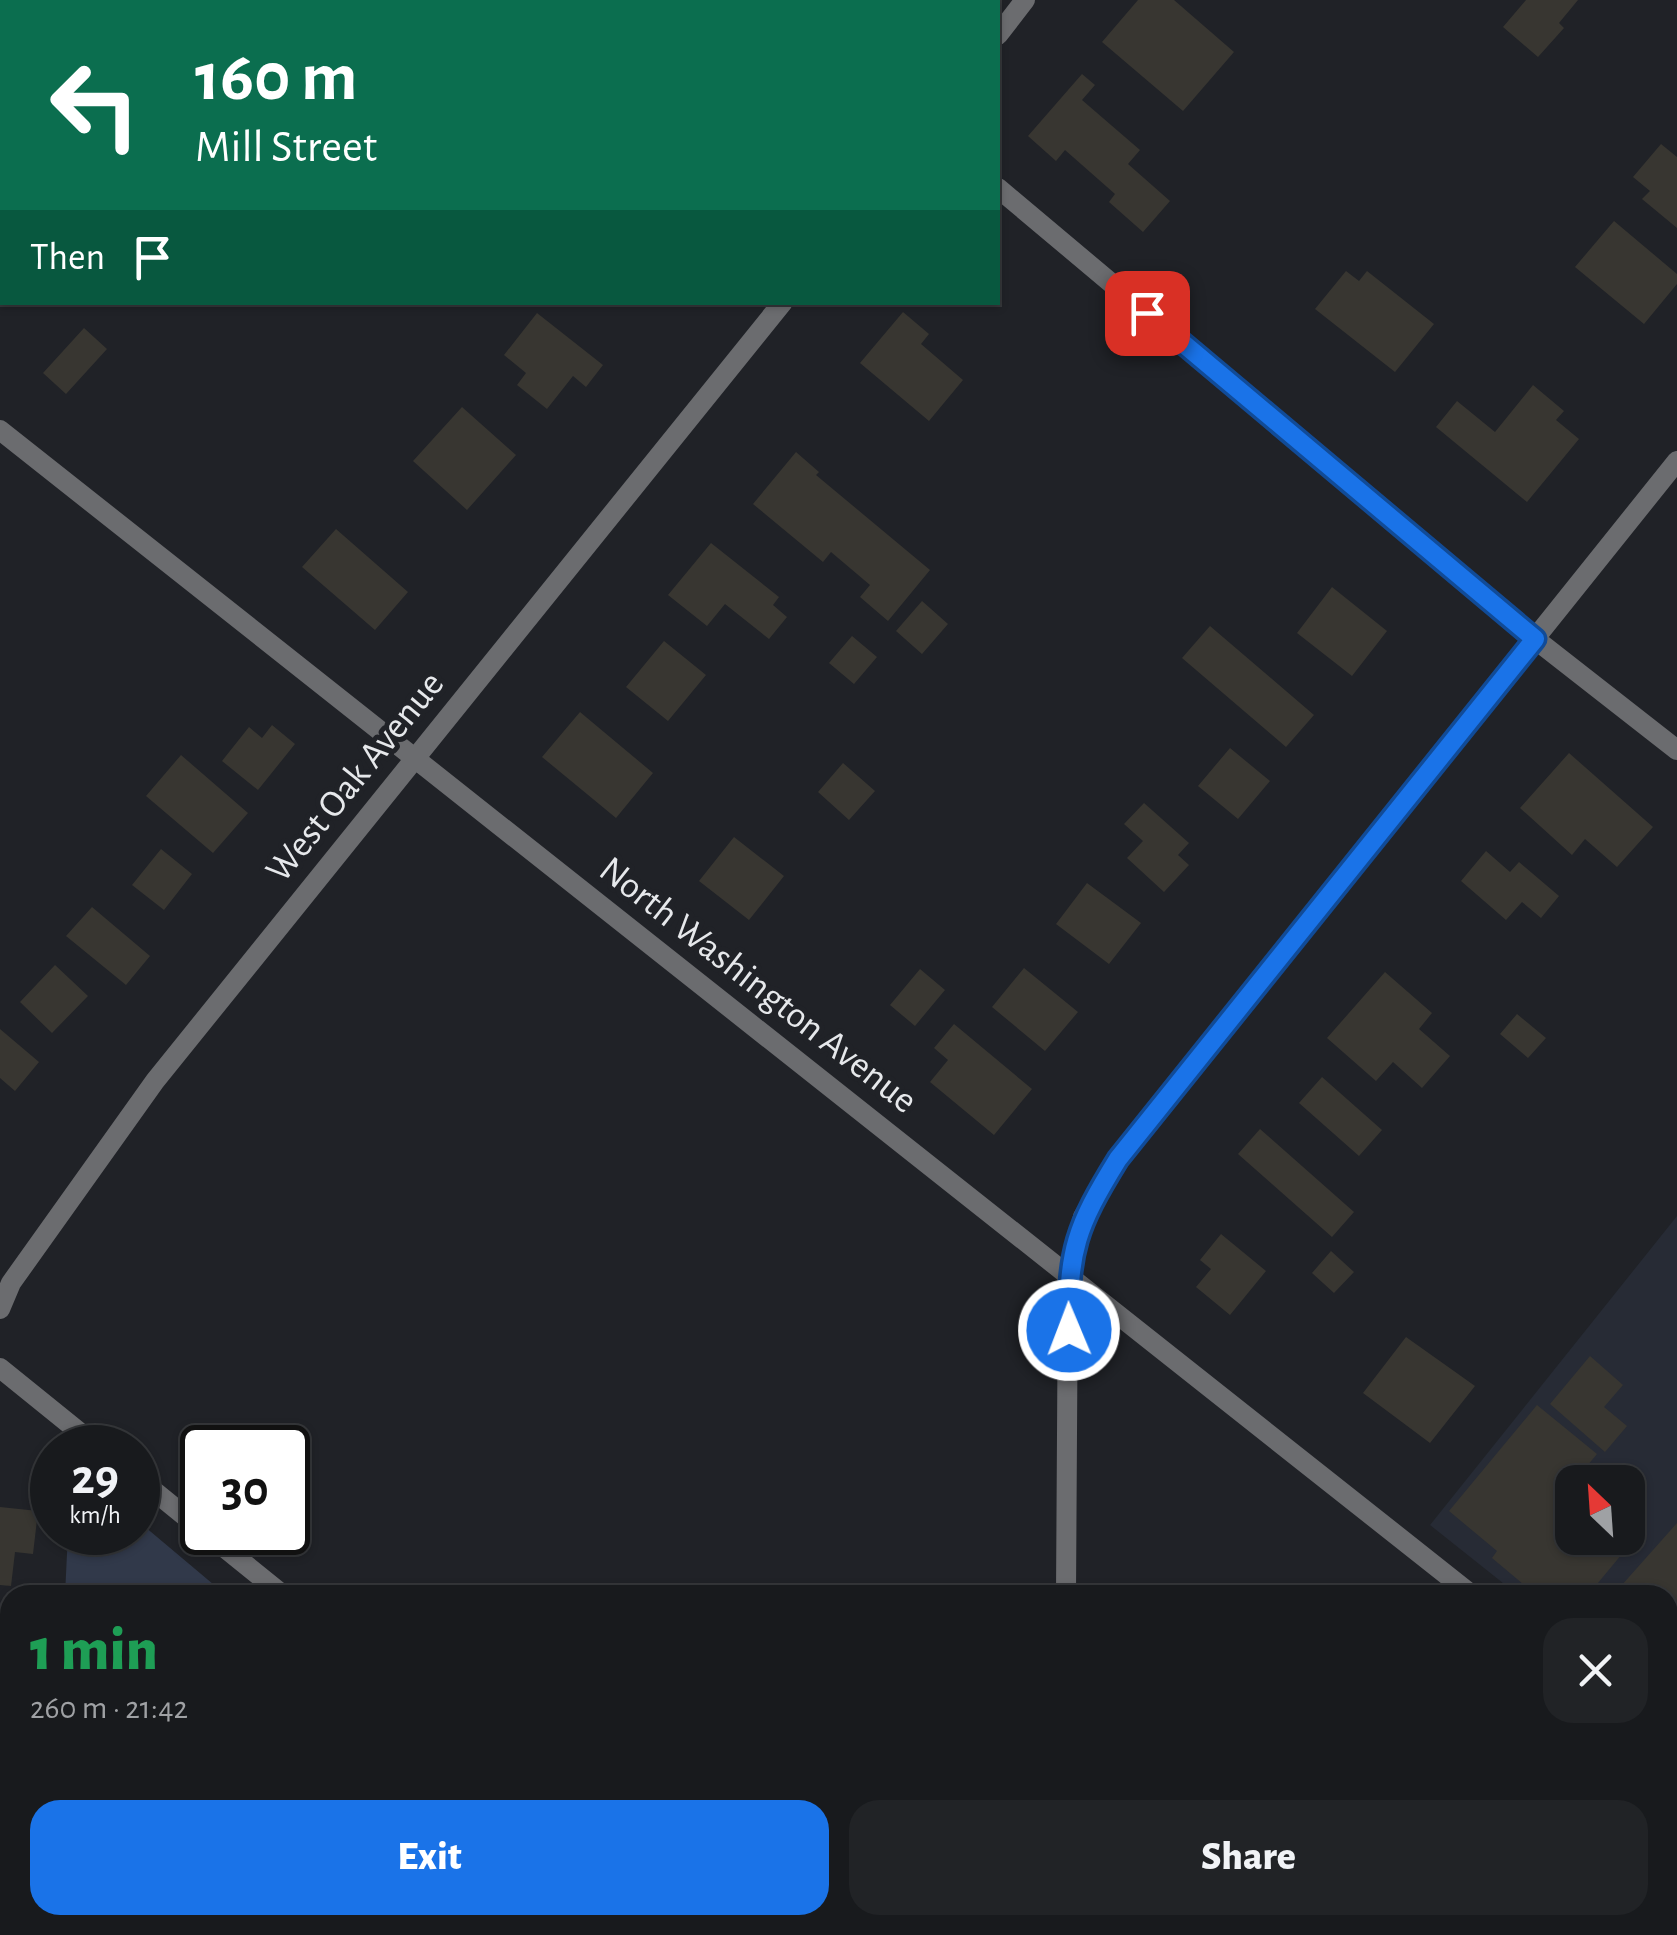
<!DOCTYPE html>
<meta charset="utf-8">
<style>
:root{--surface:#181a1d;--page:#212326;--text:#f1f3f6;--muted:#9fa1a4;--line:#36383b;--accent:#1a73e8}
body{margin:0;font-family:"Alegreya Sans",sans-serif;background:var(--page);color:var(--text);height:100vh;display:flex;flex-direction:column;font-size:38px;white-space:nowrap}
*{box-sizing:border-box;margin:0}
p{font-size:32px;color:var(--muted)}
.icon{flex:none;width:55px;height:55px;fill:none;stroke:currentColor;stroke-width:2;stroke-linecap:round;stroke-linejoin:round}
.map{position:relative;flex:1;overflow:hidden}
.details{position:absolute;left:0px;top:1585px;width:1678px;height:350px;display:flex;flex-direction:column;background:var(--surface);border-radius:30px 30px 0 0;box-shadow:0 2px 8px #0004,0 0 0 2px var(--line)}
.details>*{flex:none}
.top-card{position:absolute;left:0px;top:0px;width:1000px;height:305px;box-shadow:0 2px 8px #0004,0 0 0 2px var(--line);background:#0b6e4f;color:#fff;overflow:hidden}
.needle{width:65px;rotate:335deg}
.controls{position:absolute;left:1555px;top:1465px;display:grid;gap:20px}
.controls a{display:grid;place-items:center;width:90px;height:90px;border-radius:20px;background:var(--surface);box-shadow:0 2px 8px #0004,0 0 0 2px var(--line);font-size:50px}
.speed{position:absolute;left:30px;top:1425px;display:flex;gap:20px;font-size:50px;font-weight:700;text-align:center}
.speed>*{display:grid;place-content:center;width:130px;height:130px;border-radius:50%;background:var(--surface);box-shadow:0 2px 8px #0004,0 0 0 2px var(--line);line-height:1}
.speed small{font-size:25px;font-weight:400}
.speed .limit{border:5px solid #111;border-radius:15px;background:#fff;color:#111}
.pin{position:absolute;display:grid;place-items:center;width:85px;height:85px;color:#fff;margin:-42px;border-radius:20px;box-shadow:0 5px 15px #0006}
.me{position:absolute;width:110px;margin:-55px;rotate:359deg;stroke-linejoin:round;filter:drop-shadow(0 0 8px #0008)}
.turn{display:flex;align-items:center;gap:35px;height:210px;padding:0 30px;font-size:45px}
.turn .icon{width:130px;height:130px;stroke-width:2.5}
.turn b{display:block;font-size:70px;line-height:85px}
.then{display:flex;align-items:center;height:95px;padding:0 30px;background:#0003;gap:20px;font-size:38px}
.round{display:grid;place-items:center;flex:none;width:105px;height:105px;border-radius:30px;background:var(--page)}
.headline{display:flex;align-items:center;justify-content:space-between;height:170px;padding:0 30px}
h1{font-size:60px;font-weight:800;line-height:75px;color:#1e9e55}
.primary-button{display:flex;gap:20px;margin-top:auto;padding:20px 30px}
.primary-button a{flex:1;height:115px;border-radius:30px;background:var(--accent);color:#fff;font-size:40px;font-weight:800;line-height:115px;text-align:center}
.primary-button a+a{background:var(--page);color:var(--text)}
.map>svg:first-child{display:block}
</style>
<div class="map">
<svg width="1677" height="1935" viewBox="0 0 1677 1935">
<rect width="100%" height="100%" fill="#202227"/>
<!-- built -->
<path fill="#272b35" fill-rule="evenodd" d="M1677 1216V1720L1668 1713V1595H1518L1430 1525ZM1572 1482H1628V1538H1572Z
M1668 1803 1677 1810V1935H1445L1453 1925H1668Z"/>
<!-- green -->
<path fill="#31394a" d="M138 1521 226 1595H65L68 1533 138 1532Z"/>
<!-- building -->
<path fill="#383631" d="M1138 0H1174L1234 52 1183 111 1102 42Z
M1526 0H1578L1559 23 1564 28 1538 57 1503 27Z
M1082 74 1095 85 1082 100 1140 150 1128 164 1170 201 1143 232 1109 202 1115 194 1065 150 1056 161 1028 136Z
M1661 144 1677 157V228L1642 199 1650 191 1633 177Z
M1614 221 1677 274V284L1644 324 1575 267Z
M1346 271 1359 281 1367 271 1434 324 1395 372 1315 309Z
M903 312 929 334 921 344 963 380 929 421 860 363Z
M537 313 603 365 586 387 573 376 547 409 517 385 526 373 504 355Z
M84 328 107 349 66 394 43 373Z
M1533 385 1564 411 1556 420 1579 439 1527 502 1436 427 1457 401 1495 432Z
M462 407 516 455 467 510 413 461Z
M796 452 819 472 816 475 930 570 888 621 860 597 870 585 831 552 823 562 753 504Z
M336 529 408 592 375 630 302 567Z
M711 543 779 597 773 605 787 617 769 639 725 604 707 626 668 595Z
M1332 587 1387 631 1352 676 1297 633Z
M922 601 948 624 922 654 896 631Z
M1210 626 1314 715 1286 747 1182 658Z
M852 636 877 657 854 684 829 663Z
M664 641 706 675 668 721 626 687Z
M580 712 653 773 616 818 542 757Z
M272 725 295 744 258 790 222 761 249 727 262 738Z
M1230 748 1270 781 1238 819 1198 786Z
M1569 753 1653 827 1617 867 1585 839 1572 855 1520 808Z
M181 755 248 813 213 853 146 796Z
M843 763 875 791 849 820 818 792Z
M1144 803 1189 843 1178 855 1189 865 1164 892 1127 858 1143 841 1124 824Z
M734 837 784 876 749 920 699 881Z
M161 849 192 874 164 910 132 885Z
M1486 851 1510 872 1519 862 1559 896 1541 918 1522 902 1506 920 1461 881Z
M1087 883 1141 923 1109 964 1056 924Z
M92 907 150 956 126 985 66 936Z
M55 965 88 996 52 1033 20 1002Z
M1024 968 1078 1012 1045 1051 992 1007Z
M920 969 945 990 915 1026 890 1005Z
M1385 972 1432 1013 1419 1029 1450 1056 1422 1088 1393 1062 1376 1081 1327 1038Z
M1517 1014 1546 1038 1528 1058 1500 1034Z
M954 1024 1032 1089 994 1135 930 1082 948 1060 934 1048Z
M0 1029 39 1062 15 1091 0 1078Z
M1322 1077 1382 1130 1359 1156 1299 1103Z
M1260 1129 1354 1212 1332 1237 1238 1154Z
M1221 1234 1266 1271 1230 1315 1196 1287 1211 1269 1200 1260Z
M1331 1251 1354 1272 1334 1293 1312 1273Z
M1406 1337 1475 1386 1430 1443 1363 1393Z
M1590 1356 1623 1385 1604 1407 1627 1426 1605 1452 1550 1404Z
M1537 1405 1597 1454 1577 1478 1582 1482H1572V1538H1628V1520L1641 1531 1588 1595H1536L1492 1558 1497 1551 1449 1511Z
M0 1507 38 1511 33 1554 15 1552 11 1586 0 1585Z
M1677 1523V1688L1668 1699V1595H1613Z
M1668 1838 1677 1846V1917L1673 1913 1668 1919Z"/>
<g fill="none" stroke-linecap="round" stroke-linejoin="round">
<!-- lane -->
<path stroke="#6b6c6f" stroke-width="20" d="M1668 1822 1677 1830
M1600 1925 1612 1935
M1422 1935 1430 1925"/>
<!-- street -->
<path stroke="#6b6c6f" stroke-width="20" d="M756 0 759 2
M998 35 1025 0
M998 188 1535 639 1677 750
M0 430 1472 1595
M0 1309 11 1283 155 1081 783 302
M0 1368 99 1448
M138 1478 202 1530
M205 1532 283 1595
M1066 1595 1068 1274 1083 1217 1118 1159 1677 461
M1668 1750 1677 1757
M692 1925 705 1935
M605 1935 608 1925
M1061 1935V1925"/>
</g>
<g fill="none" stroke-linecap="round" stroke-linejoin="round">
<!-- route casing -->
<g stroke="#114b97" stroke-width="25">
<path id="route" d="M1069 1330C1068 1250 1076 1227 1118 1159L1535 639 1147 313"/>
</g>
<!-- route -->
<use href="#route" stroke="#1a73e8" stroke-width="18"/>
</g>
<g text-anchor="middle" stroke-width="10" stroke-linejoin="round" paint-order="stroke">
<!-- street labels -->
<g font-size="38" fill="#e6e8eb" stroke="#202227">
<text transform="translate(354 776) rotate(-51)" y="13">West Oak Avenue</text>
<text transform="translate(759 984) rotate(38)" y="13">North Washington Avenue</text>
</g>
</g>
</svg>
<div class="controls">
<a><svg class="needle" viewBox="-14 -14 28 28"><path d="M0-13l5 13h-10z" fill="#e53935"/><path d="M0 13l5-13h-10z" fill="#9fa1a4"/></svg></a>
</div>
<div class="speed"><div>29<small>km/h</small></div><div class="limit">30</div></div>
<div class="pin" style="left:1147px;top:313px;background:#d93025"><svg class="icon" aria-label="arrive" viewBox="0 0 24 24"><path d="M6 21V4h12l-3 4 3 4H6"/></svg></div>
<svg class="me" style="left:1069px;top:1330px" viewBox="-20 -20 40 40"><circle r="17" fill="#1a73e8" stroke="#fff" stroke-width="3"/><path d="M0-11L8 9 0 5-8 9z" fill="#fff"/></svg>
<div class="top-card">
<div class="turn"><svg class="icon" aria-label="left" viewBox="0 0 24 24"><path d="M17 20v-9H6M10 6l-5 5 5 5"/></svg><div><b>160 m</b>Mill Street</div></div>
<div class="then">Then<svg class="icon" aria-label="arrive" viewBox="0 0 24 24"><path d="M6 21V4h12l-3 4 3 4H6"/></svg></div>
</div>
<section class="details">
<div class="headline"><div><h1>1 min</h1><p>260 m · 21:42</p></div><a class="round"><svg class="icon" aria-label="close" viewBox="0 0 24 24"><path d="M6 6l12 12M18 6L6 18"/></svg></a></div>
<div class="primary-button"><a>Exit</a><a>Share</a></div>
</section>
</div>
